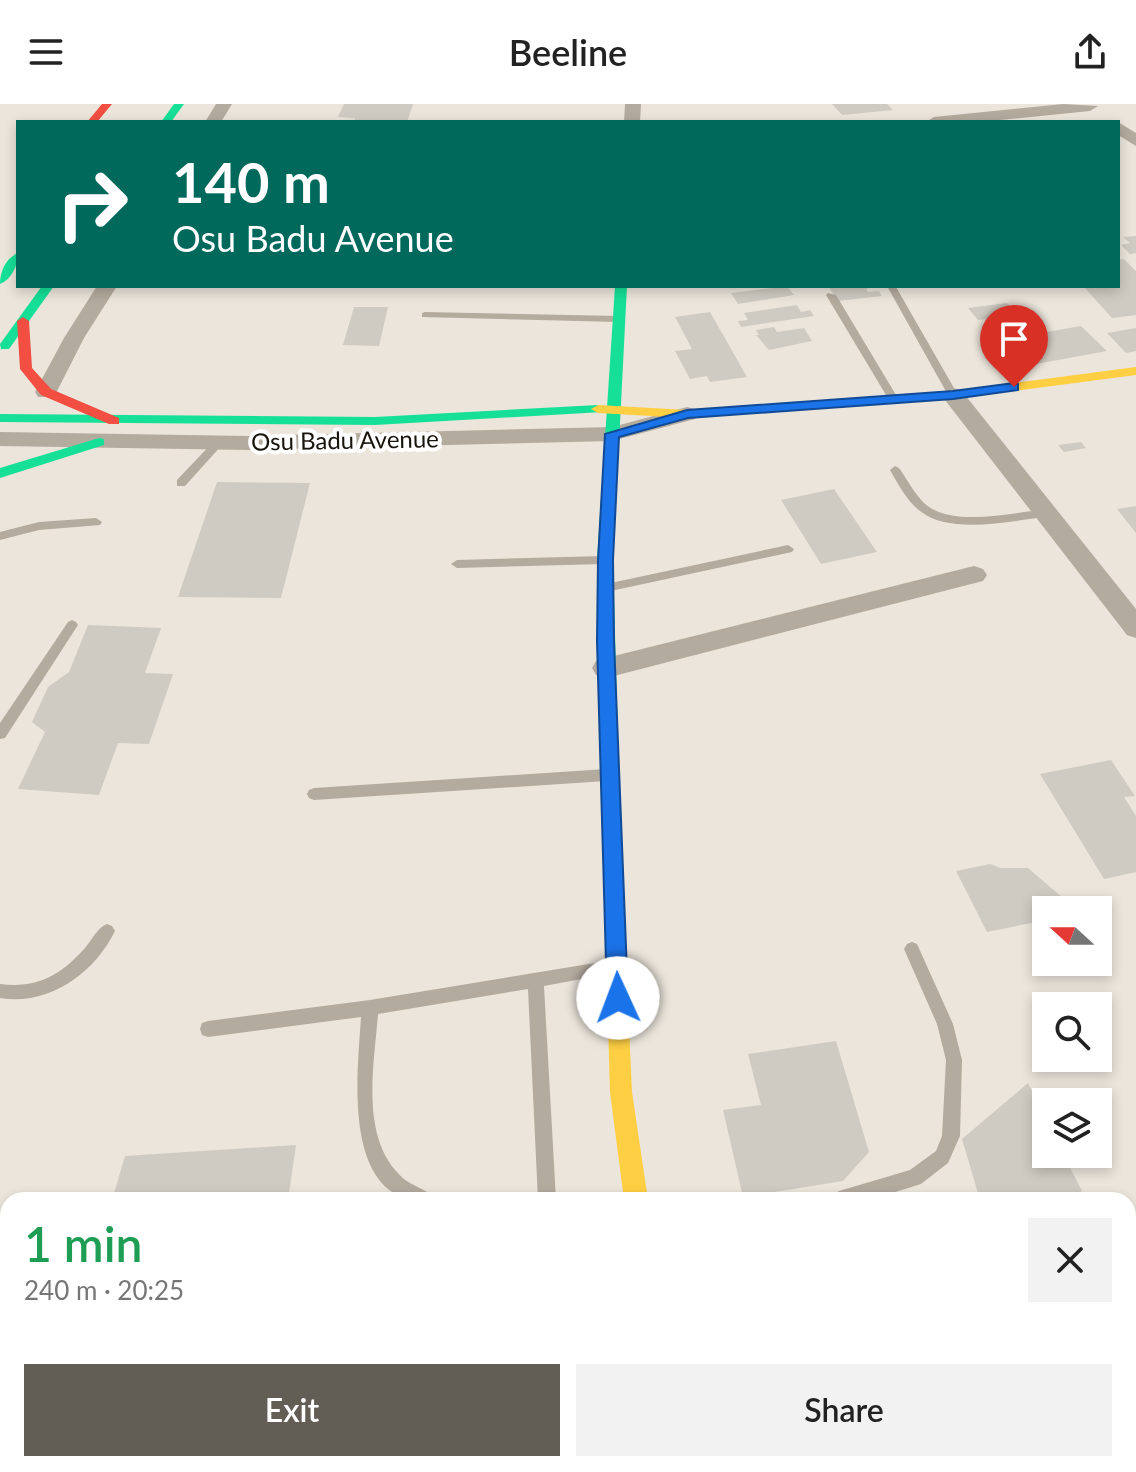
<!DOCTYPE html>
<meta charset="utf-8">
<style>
:root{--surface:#fff;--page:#f2f2f2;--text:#222;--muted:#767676;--accent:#625d55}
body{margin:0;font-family:Lato,sans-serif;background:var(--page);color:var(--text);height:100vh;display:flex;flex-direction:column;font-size:30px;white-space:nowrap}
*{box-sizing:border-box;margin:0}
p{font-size:26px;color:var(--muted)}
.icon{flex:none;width:44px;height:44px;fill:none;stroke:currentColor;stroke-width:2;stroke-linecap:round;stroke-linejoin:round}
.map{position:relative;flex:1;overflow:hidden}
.sheet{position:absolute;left:0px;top:1088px;width:1136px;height:280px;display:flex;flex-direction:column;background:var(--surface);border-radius:24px 24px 0 0;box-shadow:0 4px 12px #0003}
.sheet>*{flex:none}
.guide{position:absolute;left:16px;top:16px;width:1104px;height:168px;border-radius:0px;box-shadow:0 4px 12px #0003;background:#00695c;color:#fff;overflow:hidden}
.needle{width:52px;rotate:291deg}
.fabs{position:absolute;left:1032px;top:792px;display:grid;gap:16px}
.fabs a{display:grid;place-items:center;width:80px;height:80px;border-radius:0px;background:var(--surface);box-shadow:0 4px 12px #0003;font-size:40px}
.pin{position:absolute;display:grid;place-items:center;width:68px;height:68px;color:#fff;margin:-82px -34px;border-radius:50% 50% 50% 0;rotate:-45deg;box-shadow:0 0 8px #0007}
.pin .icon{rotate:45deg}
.me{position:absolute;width:88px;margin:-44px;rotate:358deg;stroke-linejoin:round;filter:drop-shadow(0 0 6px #0008)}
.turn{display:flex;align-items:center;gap:28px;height:168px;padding:0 24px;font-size:36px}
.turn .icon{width:104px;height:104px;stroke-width:2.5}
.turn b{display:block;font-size:56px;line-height:68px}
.round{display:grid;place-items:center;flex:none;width:84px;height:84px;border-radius:0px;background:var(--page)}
.head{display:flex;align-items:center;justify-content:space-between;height:136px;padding:0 24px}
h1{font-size:48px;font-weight:600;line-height:60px;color:#1e9e55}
.action{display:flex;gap:16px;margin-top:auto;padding:16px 24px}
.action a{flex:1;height:92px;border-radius:0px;background:var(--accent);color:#fff;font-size:32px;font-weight:600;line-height:92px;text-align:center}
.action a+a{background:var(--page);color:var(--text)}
header{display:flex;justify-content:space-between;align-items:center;height:104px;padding:0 24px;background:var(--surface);font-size:36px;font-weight:600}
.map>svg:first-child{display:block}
</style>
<header><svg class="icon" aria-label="menu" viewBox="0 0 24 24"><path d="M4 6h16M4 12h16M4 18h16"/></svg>Beeline<svg class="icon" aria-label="share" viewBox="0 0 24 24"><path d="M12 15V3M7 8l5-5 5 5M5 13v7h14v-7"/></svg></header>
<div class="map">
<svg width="1136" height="1368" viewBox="0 0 1136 1368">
<rect width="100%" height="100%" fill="#ebe5db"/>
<!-- building -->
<path fill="#d0cbc2" d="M344 0H413L407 18H354L355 14 338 13Z
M832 0H887L893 6 842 11Z
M1136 132V149L1130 150 1121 141 1130 139 1123 133Z
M1124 155 1136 167V211L1112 214 1083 182H1118V156Z
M787 182 794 191 738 200 731 189Z
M828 182H874L866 185 868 188 879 187 882 192 838 197Z
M1007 199 1018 211 978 216 968 204Z
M797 201 801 208 810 206 814 212 741 223 738 217 748 216 744 209Z
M354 203H388L379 242 343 241Z
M710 208 747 273 710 278 707 272 690 275 675 247 692 245 675 213Z
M1026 213 1041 229 1081 222 1107 247 1014 264 987 235 1013 230 1001 218Z
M774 223 777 228 804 224 812 237 769 246 756 231H759L756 226Z
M1136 224V247L1126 249 1107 229Z
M1081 338 1086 344 1064 348 1058 341Z
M217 378 310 379 281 494 178 493Z
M834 385 877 448 821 460 781 396Z
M1136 402V429L1117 405Z
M88 521 161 524 145 569 173 570 149 640 118 639 99 691 18 685 45 628 32 618 48 583 69 568Z
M1111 656 1135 692 1124 693 1136 712V768L1104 775 1040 670Z
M990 760 1001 764H1028L1077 806H1046V816L987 828 956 767Z
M836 937 869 1048 843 1077 743 1093 723 1006 761 1001 748 950Z
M1028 979 1046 1015V1050H1063L1082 1087 1068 1096H980L962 1035Z
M296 1041 288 1096H112L125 1052Z
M1128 1167 1136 1183V1200L1128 1202Z
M8 1307V1360H143L142 1368H0V1318L2 1308Z"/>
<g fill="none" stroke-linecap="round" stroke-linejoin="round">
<!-- lane -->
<path fill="#b4ab9f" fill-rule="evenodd" d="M887 182 896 183 958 291 957 293 948 291Z
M828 189 836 191 899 296 898 298 894 299 889 296 826 191Z
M425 208 619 212 624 215 619 218 422 213V209Z
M218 336 223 339 222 341 185 382H177V376L214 337Z
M895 362 899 364C907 375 914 389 924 399 950 424 1013 409 1045 405L1051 409 1045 413C1010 417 949 431 920 407 907 397 898 380 890 366Z
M96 414 102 418 100 421 39 426 0 436V428L39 418Z
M788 441 794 445 792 448 606 488 600 484 606 480Z
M604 452 610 456 604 460 457 464 451 460 457 456Z
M72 516 76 518 78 521 76 524 5 634 0 635V619L68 518Z
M606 665 611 667 613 671 611 675 606 677 314 696 309 694 307 690 309 686 314 684Z
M107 820 112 822 115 827C94 870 48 902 0 894V880C37 885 61 871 85 844 92 836 97 824 107 820Z
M912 838 917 840 953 920 962 956 960 1032 948 1059 921 1080 870 1096H830L833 1090 839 1087 910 1066 936 1047 942 1032 946 956 937 920 904 845 907 840Z
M613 856 619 858 621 863 619 868 544 882 556 1096H538L528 885 378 910C374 963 359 1036 404 1075 412 1081 423 1085 431 1090L434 1096C424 1096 412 1098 403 1094 344 1071 358 963 361 913L208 933 202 931 200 925 202 919 208 917 370 896Z
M1136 1298V1318L1128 1321V1301Z
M990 1360H1025L1020 1368H986Z"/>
<!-- street -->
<path fill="#b4ab9f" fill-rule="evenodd" d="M216 0H232L221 18H205Z
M625 0H641L640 18H624Z
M1063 0 1098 2 1090 7 981 18H926L934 13Z
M1118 18 1136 29V42L1118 31Z
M97 182H117L84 234 54 293H38L35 288 64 234Z
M953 284 961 286 1136 505V534L1127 531 945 296 942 291Z
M687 303 695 305 698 310 695 315 612 337 248 346 0 342V328L248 332 612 323Z
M974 462 983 465 987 471 983 477 606 574 596 571 592 564 596 557 606 554Z
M675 1360H719L721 1368H677Z"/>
<!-- fast -->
<path fill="#16e098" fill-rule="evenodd" d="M174 0H184L171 18H161Z
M18 149C18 161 12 175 0 180 0 167 6 154 18 149Z
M42 182H54L9 245H1L0 240Z
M615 182H627L613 456 621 747 619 753 612 755 605 753 603 747 597 456Z
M598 301 605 305 603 308 375 321 0 318V310L375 313Z
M99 334 104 335V341L0 374V364Z"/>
<!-- slow -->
<path fill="#ffcf43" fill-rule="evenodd" d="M1136 263V271L953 295 687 314 598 309 591 305 598 301 687 306 953 287Z
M612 739 619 741 621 747 632 988 648 1096H624L610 988 603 747 605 741Z"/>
<!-- jam -->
<path fill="#f24e42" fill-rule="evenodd" d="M102 0H112L97 18H87Z
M23 213 29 217 32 264 51 285 119 314V320H109L41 291 20 265 17 217Z"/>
</g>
<!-- route -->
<path fill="#1a73e8" stroke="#114b97" stroke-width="2" d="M1014 279 1018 280V286L953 295 688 314 619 333 613 456 614 537 628 894 625 901 618 904 610 901 607 894 597 537 598 456 605 330 687 306 953 287Z"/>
<g text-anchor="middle" stroke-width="8" stroke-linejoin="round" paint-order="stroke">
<!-- far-street labels -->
<g font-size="24" fill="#18140d" stroke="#fff">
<text transform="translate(345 337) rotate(-1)" y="8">Osu Badu Avenue</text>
</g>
</g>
</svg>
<div class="fabs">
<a><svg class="needle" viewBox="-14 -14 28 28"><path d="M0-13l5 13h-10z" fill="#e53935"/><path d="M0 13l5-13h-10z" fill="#767676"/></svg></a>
<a><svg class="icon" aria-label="search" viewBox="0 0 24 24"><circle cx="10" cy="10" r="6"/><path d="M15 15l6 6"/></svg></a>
<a><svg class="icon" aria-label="layers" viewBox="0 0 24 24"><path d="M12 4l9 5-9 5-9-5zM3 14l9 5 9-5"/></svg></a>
</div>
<div class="pin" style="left:1014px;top:283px;background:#d93025"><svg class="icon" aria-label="arrive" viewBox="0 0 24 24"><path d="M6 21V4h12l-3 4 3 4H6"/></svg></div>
<svg class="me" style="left:618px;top:894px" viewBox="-20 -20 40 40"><circle r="19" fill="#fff"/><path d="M0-13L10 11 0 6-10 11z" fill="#1a73e8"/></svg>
<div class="guide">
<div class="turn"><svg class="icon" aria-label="right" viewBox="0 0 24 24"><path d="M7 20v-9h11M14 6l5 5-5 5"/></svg><div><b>140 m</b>Osu Badu Avenue</div></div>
</div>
<section class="sheet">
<div class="head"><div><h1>1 min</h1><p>240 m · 20:25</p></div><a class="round"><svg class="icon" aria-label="close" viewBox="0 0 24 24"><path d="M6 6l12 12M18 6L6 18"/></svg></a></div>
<div class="action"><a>Exit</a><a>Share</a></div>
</section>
</div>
